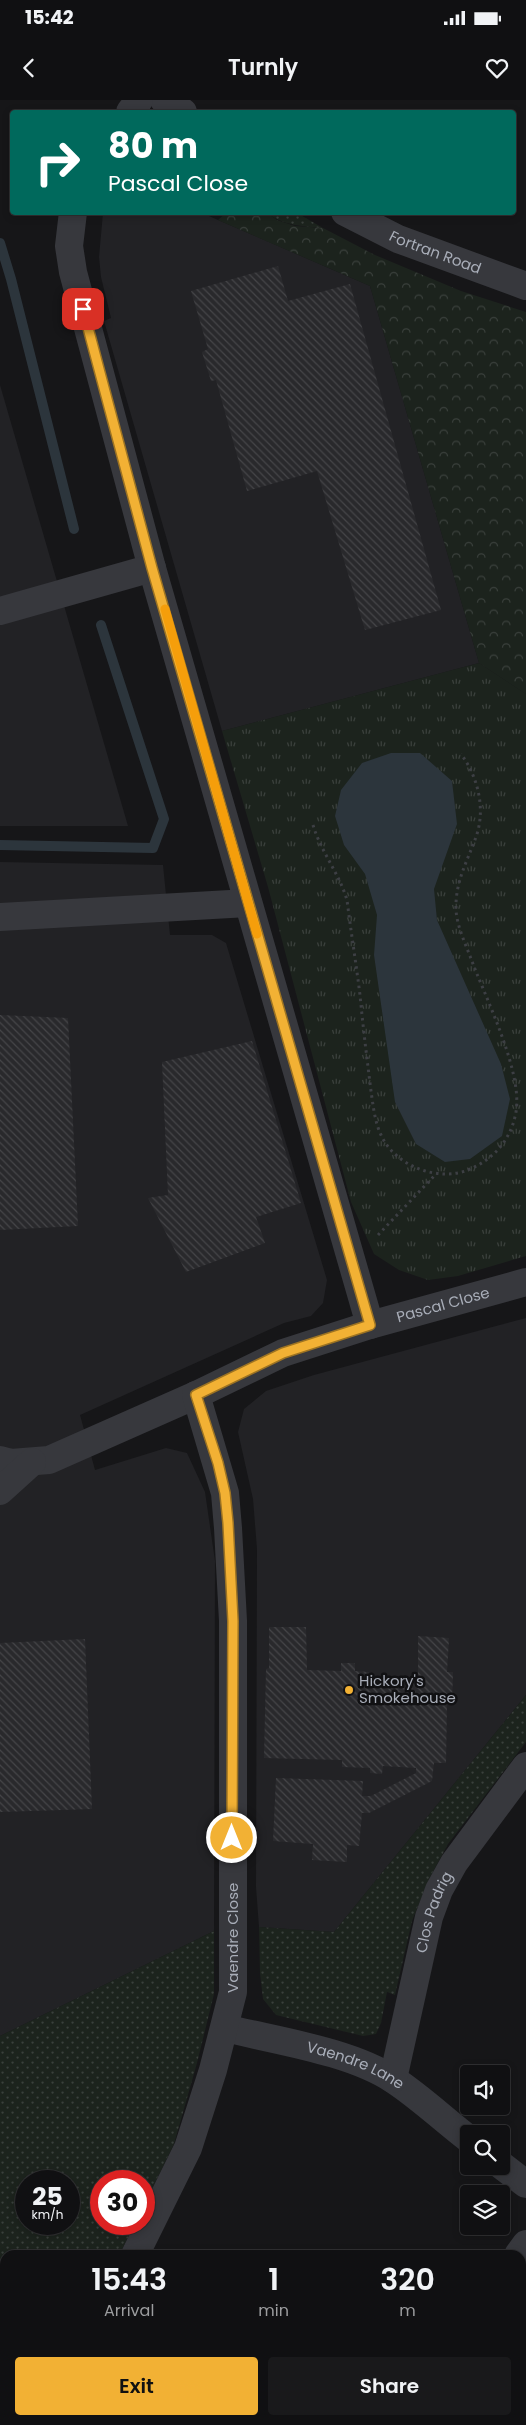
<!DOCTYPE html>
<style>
:root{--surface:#101012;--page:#19191b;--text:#f1f3f6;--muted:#9c9d9f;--line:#303032;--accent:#f2b134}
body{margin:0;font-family:Poppins,sans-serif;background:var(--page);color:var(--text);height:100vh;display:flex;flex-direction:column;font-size:19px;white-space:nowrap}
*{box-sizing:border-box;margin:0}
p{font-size:16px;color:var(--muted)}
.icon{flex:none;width:28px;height:28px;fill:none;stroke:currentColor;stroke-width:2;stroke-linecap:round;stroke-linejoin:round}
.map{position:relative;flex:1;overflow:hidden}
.drawer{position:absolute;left:0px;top:2150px;width:526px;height:175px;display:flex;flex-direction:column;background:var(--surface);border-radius:15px 15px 0 0;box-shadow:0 2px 8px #0003,0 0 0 1px var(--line)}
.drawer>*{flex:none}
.guide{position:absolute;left:10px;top:10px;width:506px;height:105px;border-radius:5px;box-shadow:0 2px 8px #0003,0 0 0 1px var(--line);background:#00695c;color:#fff;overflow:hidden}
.fabs{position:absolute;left:460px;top:1965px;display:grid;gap:10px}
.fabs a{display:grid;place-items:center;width:50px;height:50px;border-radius:5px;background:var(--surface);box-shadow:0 2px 8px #0003,0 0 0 1px var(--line);font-size:25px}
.speed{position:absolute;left:15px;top:2070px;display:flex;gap:10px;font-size:25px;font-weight:700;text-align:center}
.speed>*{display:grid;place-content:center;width:65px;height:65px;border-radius:50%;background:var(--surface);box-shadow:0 2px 8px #0003,0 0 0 1px var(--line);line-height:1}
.speed small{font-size:12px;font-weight:400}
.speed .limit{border:8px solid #d22;background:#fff;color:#111}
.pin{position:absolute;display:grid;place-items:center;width:42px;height:42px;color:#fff;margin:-21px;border-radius:10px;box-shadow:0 2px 8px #0006}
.me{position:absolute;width:55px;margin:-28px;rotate:0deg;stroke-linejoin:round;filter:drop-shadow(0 0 4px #0008)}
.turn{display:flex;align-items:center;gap:18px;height:105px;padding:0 15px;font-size:22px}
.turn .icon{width:65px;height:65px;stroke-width:2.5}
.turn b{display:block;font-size:35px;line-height:42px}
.eta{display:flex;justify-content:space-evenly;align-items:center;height:85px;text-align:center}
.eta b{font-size:30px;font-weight:600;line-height:35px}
.action{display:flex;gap:10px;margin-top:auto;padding:10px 15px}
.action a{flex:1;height:58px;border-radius:5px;background:var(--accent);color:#111;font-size:20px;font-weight:600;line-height:58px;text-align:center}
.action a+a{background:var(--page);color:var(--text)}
.status{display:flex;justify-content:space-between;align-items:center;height:35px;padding:0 25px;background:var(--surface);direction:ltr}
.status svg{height:14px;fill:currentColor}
header{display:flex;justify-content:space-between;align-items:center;height:65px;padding:0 15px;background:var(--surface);font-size:22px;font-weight:600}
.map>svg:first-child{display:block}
</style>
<div class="status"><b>15:42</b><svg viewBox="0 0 49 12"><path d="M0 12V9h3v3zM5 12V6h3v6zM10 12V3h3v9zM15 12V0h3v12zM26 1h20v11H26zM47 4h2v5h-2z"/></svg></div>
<header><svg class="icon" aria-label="back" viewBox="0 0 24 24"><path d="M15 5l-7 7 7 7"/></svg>Turnly<svg class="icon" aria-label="heart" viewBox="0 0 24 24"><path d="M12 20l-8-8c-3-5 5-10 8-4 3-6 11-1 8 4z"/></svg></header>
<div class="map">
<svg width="526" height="2325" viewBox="0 0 526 2325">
<defs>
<pattern id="grass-dots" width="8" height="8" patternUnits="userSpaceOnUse" patternTransform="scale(1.25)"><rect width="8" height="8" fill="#1c231d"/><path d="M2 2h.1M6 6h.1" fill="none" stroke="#3a403c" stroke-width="1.8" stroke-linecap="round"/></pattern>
<pattern id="forest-crowns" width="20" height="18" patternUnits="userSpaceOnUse" patternTransform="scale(1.25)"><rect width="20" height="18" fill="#1c231d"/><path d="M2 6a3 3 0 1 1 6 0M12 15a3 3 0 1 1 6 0" fill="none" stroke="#3a403c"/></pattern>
<pattern id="park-tufts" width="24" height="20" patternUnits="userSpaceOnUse" patternTransform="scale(1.25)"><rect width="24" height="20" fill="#1c231d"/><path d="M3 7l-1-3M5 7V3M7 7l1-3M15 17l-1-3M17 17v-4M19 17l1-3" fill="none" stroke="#3a403c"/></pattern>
<pattern id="building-back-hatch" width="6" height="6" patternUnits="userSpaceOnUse" patternTransform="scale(1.25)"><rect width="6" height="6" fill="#29292c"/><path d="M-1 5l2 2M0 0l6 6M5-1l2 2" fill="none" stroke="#454548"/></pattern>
</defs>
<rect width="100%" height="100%" fill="#161618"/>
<!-- built -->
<path fill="#222225" d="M103 113H202L370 186 479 563 222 631 104 221 111 218 101 177 99 157Z
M0 285 128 726H0Z
M0 762 163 765 170 835H212L226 843 327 1180 323 1203 311 1216 284 1223 80 1315 95 1370 166 1348 187 1353 205 1392 215 1461 214 1831 0 1936Z
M526 1218V1595L334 1832 259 1827 256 1787 257 1449 253 1399 238 1332 244 1309 266 1291 314 1275Z"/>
<!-- grass -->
<path fill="url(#grass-dots)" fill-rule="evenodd" d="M267 113H297L323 128C302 126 284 126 267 113Z
M526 1595V1642L448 1744 429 1779 412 1821 395 1895 387 1892 381 1923 376 1934 363 1936 276 1915 263 1899 260 1873 259 1827 334 1832Z
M214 1831V1894L197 1963 174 2044 144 2105V2081H101V2124H135L119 2155H5V2320H41L39 2325H0V1936ZM26 2081H69V2124H26Z"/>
<!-- forest -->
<path fill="url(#forest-crowns)" d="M226 113H267L277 120 295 126 323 128 375 155 461 191 526 212V594L479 563 370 186 218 120Z"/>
<!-- park -->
<path fill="url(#park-tufts)" d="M479 563 526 594V1156L458 1176 428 1180 399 1170 374 1154 351 1102 268 787 222 631Z"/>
<!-- water -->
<path fill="#2c353c" d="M391 653H420L452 681 457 724 434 789 437 820 501 964 510 999 502 1036 470 1059 445 1062 416 1044 395 1002 374 855 377 815 365 774 344 745 335 716 341 690 362 663Z"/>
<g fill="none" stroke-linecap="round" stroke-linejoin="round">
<!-- stream -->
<path stroke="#2c353c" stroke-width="10" d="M0 143 11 179 74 429
M0 745 153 748 164 719 101 525"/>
</g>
<!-- building -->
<path fill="url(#building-back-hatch)" d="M278 166 288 201 350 184 441 510 365 530 317 371 247 391 216 280 211 281 202 252 208 249 191 191Z
M0 915 68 918 78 1126 0 1130Z
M252 941 301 1103 256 1117 265 1143 186 1172 148 1098 168 1095 162 962Z
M269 1527H306L307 1570 341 1571V1563H355V1571L369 1572V1576L418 1578V1536L449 1538 447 1572H453L452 1605H447L446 1663H434L432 1681 369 1713H362L359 1746 347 1745V1762L312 1760 313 1744 273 1741 276 1678 363 1681 362 1696H371L416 1673V1668L383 1666 382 1674 370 1673V1668L342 1667V1660L264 1658 266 1569 269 1568Z
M85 1539 92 1709 0 1712V1543Z"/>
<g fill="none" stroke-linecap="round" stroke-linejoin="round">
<!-- path -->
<path stroke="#3d3f44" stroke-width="3" stroke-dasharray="2.5 4" stroke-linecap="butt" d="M313 725C321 752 339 773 347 800 351 832 356 863 360 895 363 927 367 959 371 991 373 1005 375 1024 382 1037 396 1066 438 1082 468 1070 494 1059 511 1040 516 1012 523 971 484 895 470 856 464 841 457 825 456 810 455 782 467 762 476 737 486 709 478 677 461 654
M378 1135 436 1074"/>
<!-- minor -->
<g stroke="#37383d" stroke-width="28">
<path d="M164 0 183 12"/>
<path d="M130 12 139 0"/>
<path d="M73 112 69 146 73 172 152 468 370 1225"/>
<path id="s1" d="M345 112 398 139 526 186"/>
<path d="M0 511 152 468"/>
<path d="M0 817 248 803"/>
<path id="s2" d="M0 1360 11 1363 49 1360 196 1295 283 1253 370 1225 526 1182"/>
<path d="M0 1391 32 1362"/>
<path id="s3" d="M225 1928C277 1941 350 1951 394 1980 420 1997 444 2020 469 2039"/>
<path id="s4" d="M393 1979 429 1817 439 1790 454 1763 526 1666"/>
<path d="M501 2065 526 2084"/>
<path id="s5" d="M135 2155 188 2048 213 1970 233 1892V1521L228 1428 225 1393 196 1295"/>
<path d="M518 2155 526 2144"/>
<path d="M254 2320 258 2325"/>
<path d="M413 2320 418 2325"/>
<path d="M53 2325 56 2320"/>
<path d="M383 2325 390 2320"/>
</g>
</g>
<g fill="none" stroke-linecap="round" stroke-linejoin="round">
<!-- route casing -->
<g stroke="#9d7322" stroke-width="12">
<path id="route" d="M83 209 152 468 370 1225 283 1253 196 1295 218 1363 225 1393 228 1423 233 1521 232 1738"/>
</g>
<!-- route -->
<use href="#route" stroke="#f2b134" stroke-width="9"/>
<!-- slow -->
<path stroke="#f59e0b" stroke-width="9" d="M165 509 257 834"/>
</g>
<!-- markers -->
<circle fill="#f2b134" stroke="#111113" stroke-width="2" cx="349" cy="1590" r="5"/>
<g text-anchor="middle" stroke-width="5" stroke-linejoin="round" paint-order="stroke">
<!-- street labels -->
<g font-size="15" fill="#a8adb8" stroke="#111113">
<text dy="5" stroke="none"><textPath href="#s1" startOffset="99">Fortran Road</textPath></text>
<text dy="5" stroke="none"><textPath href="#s2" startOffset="474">Pascal Close</textPath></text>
<text dy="5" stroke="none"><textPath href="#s4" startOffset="172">Clos Padrig</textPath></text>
<text dy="5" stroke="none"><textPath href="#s5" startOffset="336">Vaendre Close</textPath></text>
<text dy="5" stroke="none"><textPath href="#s3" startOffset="136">Vaendre Lane</textPath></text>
</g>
<!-- poi labels -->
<g font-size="15" fill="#a8adb8" stroke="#111113" text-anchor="start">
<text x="359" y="1586">Hickory's<tspan x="359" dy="17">Smokehouse</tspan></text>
</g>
</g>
</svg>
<div class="fabs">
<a><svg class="icon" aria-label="sound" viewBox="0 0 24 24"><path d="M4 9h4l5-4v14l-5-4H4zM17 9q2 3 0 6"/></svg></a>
<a><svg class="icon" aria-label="search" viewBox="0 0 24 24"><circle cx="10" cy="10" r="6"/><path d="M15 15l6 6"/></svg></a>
<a><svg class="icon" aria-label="layers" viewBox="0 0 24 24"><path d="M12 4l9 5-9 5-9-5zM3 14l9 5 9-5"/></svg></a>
</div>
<div class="speed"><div>25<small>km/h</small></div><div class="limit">30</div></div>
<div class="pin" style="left:83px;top:209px;background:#d93025"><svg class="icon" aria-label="arrive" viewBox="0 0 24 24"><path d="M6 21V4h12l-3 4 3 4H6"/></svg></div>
<svg class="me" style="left:232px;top:1738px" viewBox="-20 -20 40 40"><circle r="17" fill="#f2b134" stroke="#fff" stroke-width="3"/><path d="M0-11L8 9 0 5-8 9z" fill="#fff"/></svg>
<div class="guide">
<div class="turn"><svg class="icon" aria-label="right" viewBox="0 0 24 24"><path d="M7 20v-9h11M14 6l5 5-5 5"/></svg><div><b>80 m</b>Pascal Close</div></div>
</div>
<section class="drawer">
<div class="eta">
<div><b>15:43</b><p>Arrival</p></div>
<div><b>1</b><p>min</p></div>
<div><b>320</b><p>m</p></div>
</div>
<div class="action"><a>Exit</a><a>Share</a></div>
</section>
</div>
